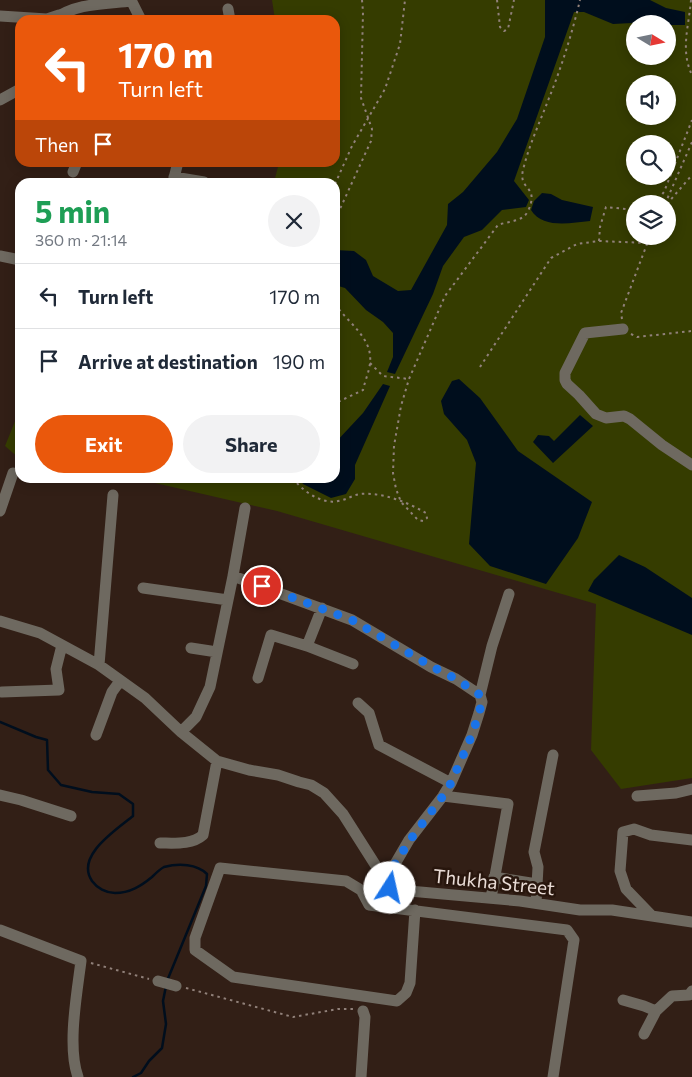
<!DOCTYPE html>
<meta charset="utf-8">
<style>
:root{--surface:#fff;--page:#f2f2f3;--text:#1f2937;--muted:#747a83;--line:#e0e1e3;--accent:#ea580c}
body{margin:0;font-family:Commissioner,sans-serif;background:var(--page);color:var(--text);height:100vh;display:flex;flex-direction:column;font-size:19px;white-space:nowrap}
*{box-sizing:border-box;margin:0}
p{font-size:16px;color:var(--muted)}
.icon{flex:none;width:28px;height:28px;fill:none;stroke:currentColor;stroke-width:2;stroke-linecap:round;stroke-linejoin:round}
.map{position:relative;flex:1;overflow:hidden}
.drawer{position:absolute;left:15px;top:178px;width:325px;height:305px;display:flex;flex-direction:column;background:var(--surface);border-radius:15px;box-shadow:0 2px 12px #0003}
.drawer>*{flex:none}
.banner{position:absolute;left:15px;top:15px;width:325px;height:152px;border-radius:15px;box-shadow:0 2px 12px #0003;background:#ea580c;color:#fff;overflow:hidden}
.needle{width:32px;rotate:100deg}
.tools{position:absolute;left:626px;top:15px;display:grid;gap:10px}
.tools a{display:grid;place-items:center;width:50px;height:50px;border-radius:50%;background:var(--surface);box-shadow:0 2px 12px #0003;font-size:25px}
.pin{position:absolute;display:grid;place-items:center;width:42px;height:42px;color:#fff;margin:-21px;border:2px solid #fff;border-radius:50%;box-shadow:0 1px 5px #0007}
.me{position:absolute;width:55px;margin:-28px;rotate:10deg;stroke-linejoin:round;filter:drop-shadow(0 0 4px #0008)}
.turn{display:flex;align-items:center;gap:18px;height:105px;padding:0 20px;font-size:22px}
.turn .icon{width:65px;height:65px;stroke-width:2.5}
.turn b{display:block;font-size:35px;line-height:42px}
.then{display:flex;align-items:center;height:48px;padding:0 20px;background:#0003;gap:10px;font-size:19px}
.round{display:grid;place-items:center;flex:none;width:52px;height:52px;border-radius:26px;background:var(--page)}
.headline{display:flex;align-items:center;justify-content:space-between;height:85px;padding:0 20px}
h1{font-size:30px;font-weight:700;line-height:38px;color:#1e9e55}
.cta{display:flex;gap:10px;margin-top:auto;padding:10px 20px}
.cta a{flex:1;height:58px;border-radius:30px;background:var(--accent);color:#fff;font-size:20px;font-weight:700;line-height:58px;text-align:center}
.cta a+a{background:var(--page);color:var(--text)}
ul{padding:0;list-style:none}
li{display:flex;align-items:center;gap:15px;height:65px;padding:0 20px;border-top:1px solid var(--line)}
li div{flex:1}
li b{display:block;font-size:19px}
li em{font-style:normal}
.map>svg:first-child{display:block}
</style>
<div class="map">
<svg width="692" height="1077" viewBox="0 0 692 1077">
<rect width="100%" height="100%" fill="#321f16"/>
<!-- green -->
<path fill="#353c00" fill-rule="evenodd" d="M272 0H692V778L621 789 591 750 596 604 277 511 155 483 104 478H335V182H274L279 163 335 162V20H275ZM635 24H668V56H635ZM635 84H668V116H635ZM635 144H668V176H635ZM635 204H668V236H635Z
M20 409V459L5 446Z"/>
<!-- water -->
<path fill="#000e1d" d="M545 0H650L666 8 685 12V25H668V24H660L646 19 632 23 613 24 584 12H574L514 181 529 200 526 207 502 210 482 230 464 237 443 266 433 294 395 374 387 372 393 357V333L383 322 366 310 345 288 335 285V250L354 251 366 260 373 276 398 291 411 290 447 225 448 204 463 192 497 152 517 119 545 37Z
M542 193 551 194 562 200 593 207 590 221C570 223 543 229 531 210L534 201Z
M459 379 480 398 518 451 592 502 578 538 546 584 490 566 469 544 476 463 467 440 444 414 441 401 452 381Z
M383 384 390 386 355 465V479L346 494 331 498 303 484 299 478H335V443L363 413Z
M580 415 593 426 553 463 533 442 538 435 549 436 554 441Z
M619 555 645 567 692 598V635L588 591 594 580Z"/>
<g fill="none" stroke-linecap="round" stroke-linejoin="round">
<!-- stream -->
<path stroke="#000e1d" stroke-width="2.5" d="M0 722 36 737 47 740 48 770 61 785 92 792 119 794 133 804V816C116 830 75 856 92 881 97 888 106 893 115 893 130 893 141 886 152 877 156 873 160 869 164 867 179 863 197 864 207 874L206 886 167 981
M133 1077 141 1073 149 1061 162 1048 166 1024 163 1001 166 986"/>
<!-- path -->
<path stroke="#91817a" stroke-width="2" stroke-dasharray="2.5 4" stroke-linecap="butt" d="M497 0 500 27 504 31 508 29 514 0
M691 0C689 26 680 50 692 75
M335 184 352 146 385 89 400 44 405 0
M654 204 664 192 692 120
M665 204 692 142
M667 204 692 175
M335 220 371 141 372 129 361 98 363 12 362 0
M599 241 600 227 606 207 635 210
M335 304C348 323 373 338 370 363 369 372 365 381 363 390L340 401 335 402
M622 319 621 313 650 236
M631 334 637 337 692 331
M370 363 383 376 409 379
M480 367 551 258 577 244 599 241 647 243
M293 478C301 490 322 505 338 501 346 500 353 495 360 494 382 492 407 502 426 513L427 518 423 521 418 520 401 502 396 489 393 473 394 446 401 406 409 379 445 296 498 225C508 221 523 222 528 211 540 185 518 191 523 170 529 145 540 122 549 98 561 69 573 30 580 0
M91 963 149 979
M186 988 293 1017 338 1009H354"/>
<!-- minor -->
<path stroke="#6e6960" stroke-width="11" d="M131 0 141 20
M228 9 230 20
M0 16 47 19 59 15
M53 20C75 3 105 4 131 1
M0 100 20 89
M73 172 77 162
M174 177 204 182
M173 182 178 162
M0 256 20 260
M623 329 585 333 565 373V380L567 384 579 395 596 414 606 418 624 416 630 419 662 445 692 465
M0 511 13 473
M233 576 245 508
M143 588 228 600
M322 608 307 646 353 664
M0 621 40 633 99 665 145 698 181 732 217 761 249 770 278 775 299 782 311 785 324 793 343 814 390 888 398 890 520 901 580 910H612L692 922
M191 648 217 652
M99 665 113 495
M258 678 271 635 307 646
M2 692 59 690 56 669 62 645
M480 695 492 646 509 594
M358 703 369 713 379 745 451 783
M181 732 196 717 210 687 233 576 352 620 431 667 456 679 480 695 482 702 479 713 472 735 451 783 443 796 409 840 395 864 386 882
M96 735 112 692 120 681
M0 795 21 800 71 816
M443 796 508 804 491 898
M637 796 676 793 692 789
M160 843C174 843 192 845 203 835L217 761
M494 877 537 884
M536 903 538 867 534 852 553 755
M415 910 410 983 406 993 397 1001 233 977 195 950V938L220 868 346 881 361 890 369 905 567 930 574 940 553 1077
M652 916 626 889 620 871 623 832 634 829 651 835 692 840
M0 930 81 961C77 993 67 1047 78 1077
M158 981 176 986
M623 1000 644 1006 656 1011
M644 1034 656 1011 672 996 689 995 692 991
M361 1077 365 1017 363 1011"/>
</g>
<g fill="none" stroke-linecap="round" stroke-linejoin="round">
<!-- route -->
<path stroke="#1a73e8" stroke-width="9" stroke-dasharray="0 16.2" d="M262 586 352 620 431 666 456 679 480 695 482 702 479 713 472 735 451 783 443 796 410 840 395 864 386 882 390 888"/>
</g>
<g text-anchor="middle" stroke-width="5" stroke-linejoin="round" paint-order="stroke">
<!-- street labels -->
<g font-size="19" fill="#eaddd7" stroke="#28160d">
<text transform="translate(494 882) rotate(6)" y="7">Thukha Street</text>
</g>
</g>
</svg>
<div class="tools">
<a><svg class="needle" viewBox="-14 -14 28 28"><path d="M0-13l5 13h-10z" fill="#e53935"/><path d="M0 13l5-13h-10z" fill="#747a83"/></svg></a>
<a><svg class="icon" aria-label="sound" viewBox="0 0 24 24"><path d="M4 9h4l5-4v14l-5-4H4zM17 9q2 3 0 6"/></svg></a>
<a><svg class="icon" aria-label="search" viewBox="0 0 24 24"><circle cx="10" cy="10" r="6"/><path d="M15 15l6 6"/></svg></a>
<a><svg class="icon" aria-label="layers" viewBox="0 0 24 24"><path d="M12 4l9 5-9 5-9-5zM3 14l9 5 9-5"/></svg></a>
</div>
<div class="pin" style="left:262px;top:586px;background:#d93025"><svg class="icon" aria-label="arrive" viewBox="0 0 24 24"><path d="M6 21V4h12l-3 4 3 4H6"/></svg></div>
<svg class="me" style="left:390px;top:888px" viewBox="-20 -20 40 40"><circle r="19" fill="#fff"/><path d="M0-13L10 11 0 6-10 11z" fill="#1a73e8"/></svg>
<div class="banner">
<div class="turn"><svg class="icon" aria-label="left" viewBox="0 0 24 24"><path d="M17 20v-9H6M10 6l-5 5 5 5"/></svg><div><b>170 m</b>Turn left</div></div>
<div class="then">Then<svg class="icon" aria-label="arrive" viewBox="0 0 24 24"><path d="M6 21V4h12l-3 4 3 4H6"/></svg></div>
</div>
<section class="drawer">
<div class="headline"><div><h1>5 min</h1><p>360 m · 21:14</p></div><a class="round"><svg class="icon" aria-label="close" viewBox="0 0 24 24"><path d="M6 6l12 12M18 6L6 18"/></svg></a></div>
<ul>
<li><svg class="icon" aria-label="left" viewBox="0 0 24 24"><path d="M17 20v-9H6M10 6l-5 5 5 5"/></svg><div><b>Turn left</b></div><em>170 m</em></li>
<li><svg class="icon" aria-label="arrive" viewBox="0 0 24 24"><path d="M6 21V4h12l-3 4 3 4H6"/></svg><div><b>Arrive at destination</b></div><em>190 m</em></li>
</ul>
<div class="cta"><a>Exit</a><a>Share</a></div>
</section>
</div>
